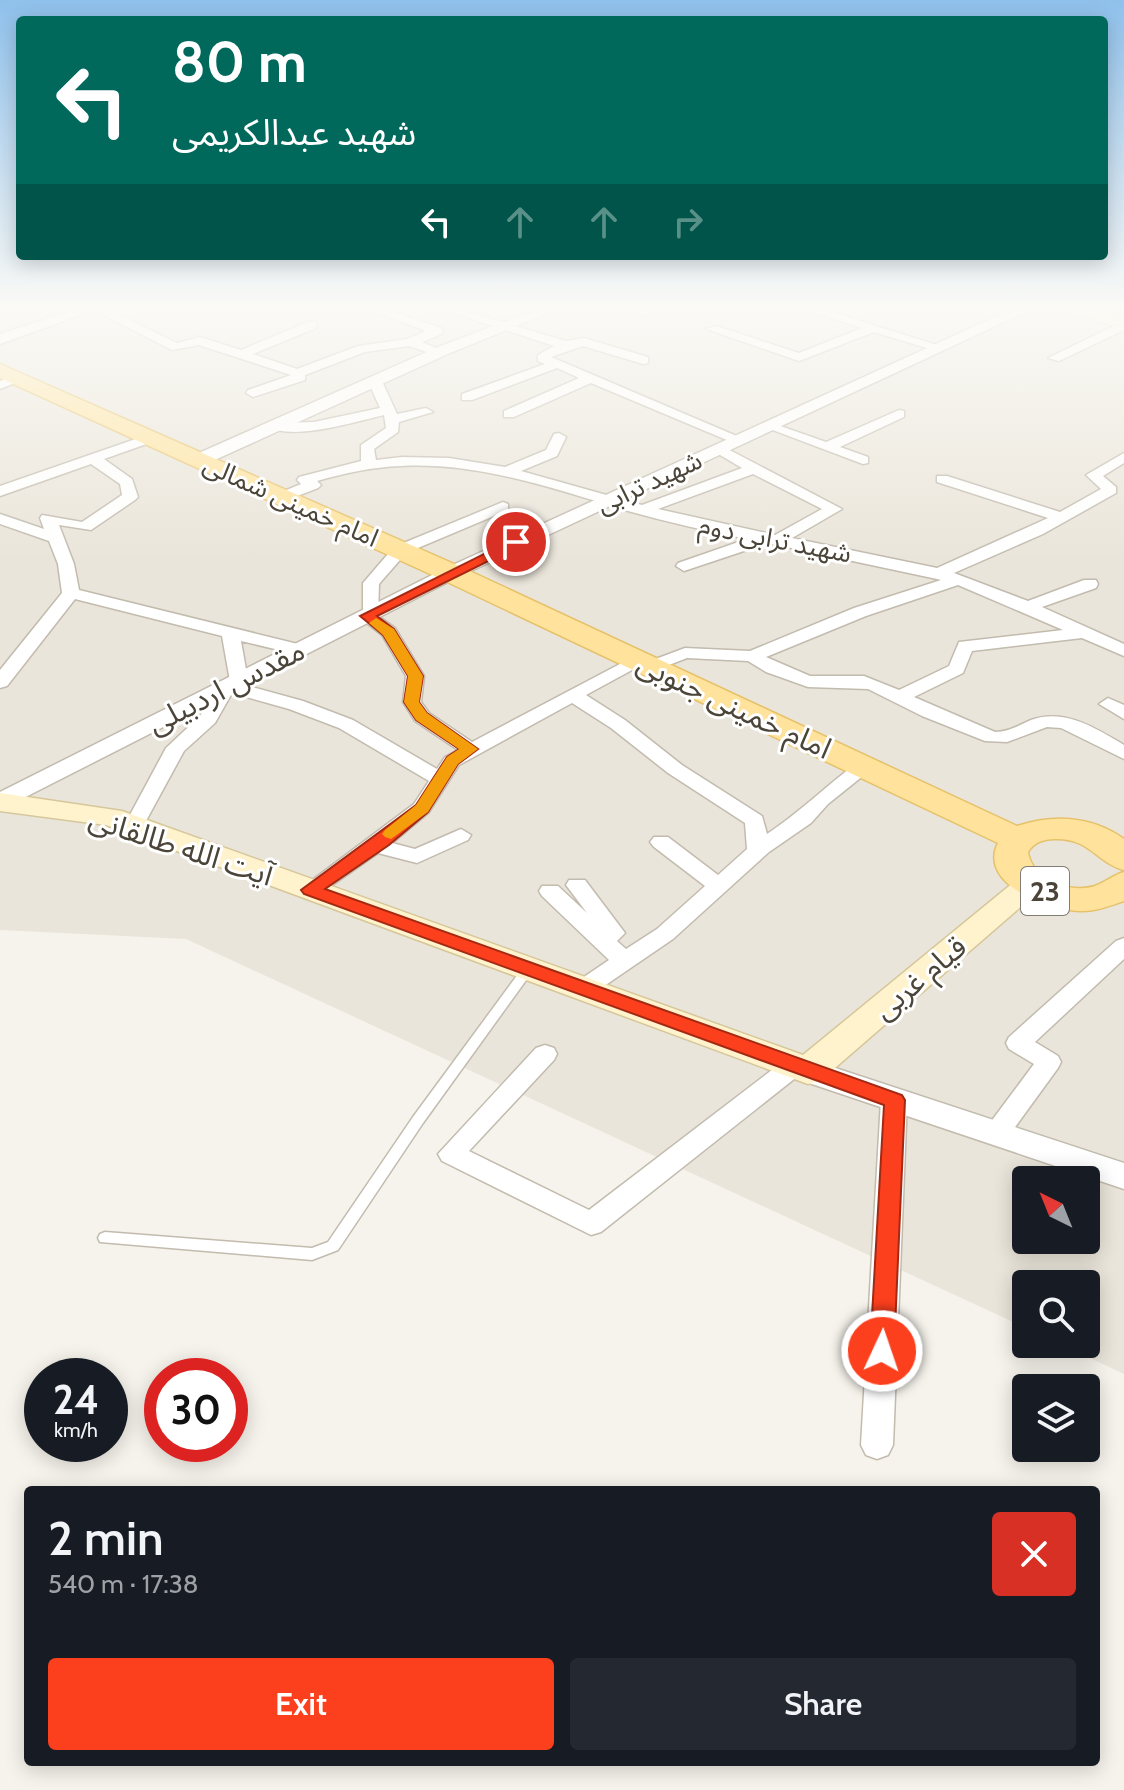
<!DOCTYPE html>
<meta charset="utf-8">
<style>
:root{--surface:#171b24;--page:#242831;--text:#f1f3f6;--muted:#9ea1a6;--accent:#fc3f1d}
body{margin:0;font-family:Cabin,"Noto Sans Arabic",sans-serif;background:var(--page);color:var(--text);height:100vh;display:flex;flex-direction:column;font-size:30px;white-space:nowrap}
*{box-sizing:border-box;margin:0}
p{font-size:26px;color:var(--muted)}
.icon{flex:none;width:44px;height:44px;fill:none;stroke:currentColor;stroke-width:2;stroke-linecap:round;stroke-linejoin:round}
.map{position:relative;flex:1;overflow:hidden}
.drawer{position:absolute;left:24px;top:1486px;width:1076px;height:280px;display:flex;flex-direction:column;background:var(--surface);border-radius:8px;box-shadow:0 4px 20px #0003}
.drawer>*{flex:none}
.hud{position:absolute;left:16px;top:16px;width:1092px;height:244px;border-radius:8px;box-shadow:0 4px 20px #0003;background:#00695c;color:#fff;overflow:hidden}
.needle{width:52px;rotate:317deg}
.controls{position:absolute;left:1012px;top:1166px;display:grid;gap:16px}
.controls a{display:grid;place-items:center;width:88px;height:88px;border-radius:8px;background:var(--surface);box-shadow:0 4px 20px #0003;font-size:40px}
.speed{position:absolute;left:24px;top:1358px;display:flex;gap:16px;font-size:40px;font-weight:700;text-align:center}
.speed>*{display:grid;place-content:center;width:104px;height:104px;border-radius:50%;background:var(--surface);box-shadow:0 4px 20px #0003;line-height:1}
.speed small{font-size:20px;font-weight:400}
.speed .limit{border:12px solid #d22;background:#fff;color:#111}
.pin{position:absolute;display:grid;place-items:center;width:68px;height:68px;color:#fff;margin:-34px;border:4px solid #fff;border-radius:50%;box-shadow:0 2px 8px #0007}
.me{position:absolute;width:88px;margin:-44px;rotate:3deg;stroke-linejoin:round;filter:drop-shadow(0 0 6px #0008)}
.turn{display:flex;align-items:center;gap:28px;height:168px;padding:0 24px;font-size:36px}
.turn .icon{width:104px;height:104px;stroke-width:2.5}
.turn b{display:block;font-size:56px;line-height:68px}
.lanes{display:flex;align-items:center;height:76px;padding:0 24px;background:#0003;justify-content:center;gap:40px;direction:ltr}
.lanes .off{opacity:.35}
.round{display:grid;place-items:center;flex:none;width:84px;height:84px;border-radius:8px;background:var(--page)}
.head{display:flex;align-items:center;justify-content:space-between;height:136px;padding:0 24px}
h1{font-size:48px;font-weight:600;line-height:60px}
.primary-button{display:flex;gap:16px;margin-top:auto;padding:16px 24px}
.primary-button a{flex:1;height:92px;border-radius:8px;background:var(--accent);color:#fff;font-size:32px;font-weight:600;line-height:92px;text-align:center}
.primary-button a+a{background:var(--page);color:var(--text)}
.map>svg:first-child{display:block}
</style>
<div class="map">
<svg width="1124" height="1790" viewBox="0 0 1124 1790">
<rect width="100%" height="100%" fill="#f6f3ec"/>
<!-- residential -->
<path fill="#eae5da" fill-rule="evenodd" d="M0 310H1124V1374L1060 1344H1086V1284H1026V1328L186 939 0 930ZM1026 1180H1086V1240H1026Z"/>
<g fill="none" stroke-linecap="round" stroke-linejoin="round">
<!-- service casing -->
<g stroke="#c2bbae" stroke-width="3">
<path id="service" d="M528 965 532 966 534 969 532 972 423 1123 338 1250 312 1260 100 1242 98 1238 100 1234 105 1232 312 1248 328 1242 413 1117 524 966Z"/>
</g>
<!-- minor casing -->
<g stroke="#c2bbae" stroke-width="3">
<path id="minor" d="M94 310H109L177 343 200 337 241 350 308 322H316V328L253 354 297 369 358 346 407 339 426 331 375 312 386 310 442 328V334L422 342 445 352 439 356 409 346 365 352 305 375V380L253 397 246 393 248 390 291 375 199 345 172 350Z
M444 310H462L566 341 584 338 648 357V363L643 364 583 346 551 357 746 440 739 444 734 443 591 383 514 417H504V411L579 378 557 368 472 400H462V394L545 364 538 361V355L554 346Z
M632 310H650L652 312 646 316Z
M807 310H825L946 348 940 352 874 332 799 361 706 329 716 326 799 353 862 328Z
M1124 321V330L1059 361 1048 358Z
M13 376 25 379 0 389V381Z
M375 377 382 381 397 414 426 408 433 412 399 422 398 432 374 449 376 460 402 457 449 458 505 467 546 450 554 434 559 433 566 437 557 456 521 471 642 505 742 468 715 452V446L720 445 842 509 792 538 937 568 1048 518 937 482V476H947L1060 512 1101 489 1086 475 1124 453V463L1103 476 1116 487V493L1043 534 954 573 1028 601 1084 580H1096L1098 584 1096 588 1042 607 1124 644V656L1082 638 972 651 963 673 914 697 995 732C1009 732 1019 725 1031 720 1065 708 1095 728 1124 745V759L1061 728 1047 727 1007 742 985 741 922 716 868 689 808 687 766 672 748 661 687 658 651 672 642 667 645 663 685 648 750 651 854 608 941 580 937 579 768 543 684 571 676 566 678 563 747 539C707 531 668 522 628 511 555 489 479 462 401 466 372 467 345 473 317 481L321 485 318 488 287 500H277V494L301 484 297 480 299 477 361 461V445L386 428 384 415C358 421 290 442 269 426L271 423 314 422 380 408 368 381ZM753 474 822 509 775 535 658 509ZM958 585 1063 630 959 642 949 666 899 690 864 676H810L766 657 866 616Z
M899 410 904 411V417L840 447 868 457V463L863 464 762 426 769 422 826 442Z
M150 434 155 435V441L104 459 132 479 138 497 135 500 91 530 59 525 74 564 79 590 306 646 309 650 300 655 241 641 248 681 245 685 303 701 353 720 437 769 445 757 458 750 415 721 403 702 406 676 382 635 358 616 363 612V583L394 547 503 502 508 504V510L406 553 379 584 378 616 395 628 424 676 421 702 429 713 472 742 637 655 643 656 646 660 643 664 586 695 625 720 682 765 762 816 767 834C799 813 826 786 857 763L864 761 874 767 828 804 811 823 769 852 673 939 591 995H575L571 989 575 983 609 960 542 896 539 891 542 886H558L587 913 566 885 569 880H585L625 933 617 941 626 949 657 929 705 886 654 847 650 842 654 837H668L718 875 747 849 745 823 668 773 611 728 572 703 459 765 429 812 392 843 415 849 461 829 471 835 468 840 417 863 378 853 318 895H302L299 890 414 804 429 781 339 728 289 709 232 693 215 723 184 751 141 830H127L124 826 166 748 200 716 220 682 230 681 222 636 75 599 7 686 0 688V670L62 593 58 564 49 541 0 524V514L44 529 40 518 42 515 82 522 122 495 120 484 91 464 0 496V486Z
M1108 698 1124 705V719L1099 704Z
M1124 938V959L1035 1042 1058 1056 1061 1062 1058 1068 1005 1141 996 1144 987 1141 983 1134 987 1127 1034 1064 1009 1049 1006 1043 1009 1037 1116 941Z
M545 1045 554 1048 557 1054 554 1060 469 1151 589 1210 785 1060 794 1057 803 1060 806 1066 803 1072 601 1232 591 1235 442 1161 438 1154 536 1048Z
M894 1091 903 1093 907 1100 893 1445 888 1455 877 1459 866 1455 861 1445 881 1100 885 1093Z"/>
</g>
<!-- tertiary casing -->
<g stroke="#c2bbae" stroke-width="3">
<path id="tertiary" d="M72 310H94L0 344V334Z
M535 310H556L450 353 206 464 199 466 190 460 192 456 438 347Z
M1010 310H1030L458 577 0 810V792L444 569Z
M808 1059 1124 1163V1189L797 1079 792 1071 797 1063Z"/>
</g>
<!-- secondary casing -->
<g stroke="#d6c79b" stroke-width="3">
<path id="secondary" d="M1068 310H1096L1124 317V328L1071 314Z
M0 793 122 811 803 1055 1020 877 1031 874 1042 877 1047 884 821 1080 808 1084 106 825 0 811Z"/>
</g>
<!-- primary casing -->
<g stroke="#e6c16a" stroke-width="3">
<path id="primary" d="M0 364 461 567 1017 826C1054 814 1092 816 1124 839V870C1097 863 1090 838 1055 839 1044 839 1034 842 1028 852 1032 880 1071 894 1095 886 1106 882 1113 875 1124 872V901C1110 906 1096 911 1082 911 1051 911 977 885 998 843L441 579 0 378Z"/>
</g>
<!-- service -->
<use href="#service" fill="#fff" fill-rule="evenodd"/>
<!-- minor -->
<use href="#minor" fill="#fff" fill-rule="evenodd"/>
<!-- tertiary -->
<use href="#tertiary" fill="#fff" fill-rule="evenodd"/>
<!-- secondary -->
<use href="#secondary" fill="#fff3cd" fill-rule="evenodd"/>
<!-- primary -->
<use href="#primary" fill="#ffe39c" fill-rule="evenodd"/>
</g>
<!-- sky -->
<linearGradient id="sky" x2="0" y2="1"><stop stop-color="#8fc1ec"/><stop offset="0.55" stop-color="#fbfaf6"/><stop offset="1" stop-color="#fbfaf6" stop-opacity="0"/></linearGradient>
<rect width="1124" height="560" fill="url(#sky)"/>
<!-- route -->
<path fill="#fc3f1d" stroke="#a42913" stroke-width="2" d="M516 538 523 542 521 545 377 616 394 629 423 676 419 702 427 713 478 749 458 764 428 812 389 845 325 889 902 1095 905 1100 894 1351 890 1358 882 1361 873 1358 870 1351 884 1105 304 894 301 890 416 805 447 757 459 749 416 720 404 702 408 676 383 635 360 616Z"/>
<!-- slow -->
<path fill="#f59e0b" d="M376 618 394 629 423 676 419 702 427 713 478 749 458 764 428 812 391 839 385 837 382 834 385 830 416 805 447 757 459 749 416 720 404 702 408 676 383 635 369 623Z"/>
<g text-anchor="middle" stroke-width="6" stroke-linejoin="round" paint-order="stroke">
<!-- far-street labels -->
<g font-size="26" fill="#4b4439" stroke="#fff">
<text transform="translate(649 482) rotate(-25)" y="9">شهید ترابی</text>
<text transform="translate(291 501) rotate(24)" y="9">امام خمینی شمالی</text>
<text transform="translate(775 539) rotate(11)" y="9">شهید ترابی دوم</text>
</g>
<!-- shield labels -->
<rect fill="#fff" stroke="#817c74" stroke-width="2" x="1021" y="867" width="48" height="48" rx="6"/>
<g font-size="28" font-weight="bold" fill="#4b4439">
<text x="1045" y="901">23</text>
</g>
<!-- street labels -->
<g font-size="30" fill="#4b4439" stroke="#fff">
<text transform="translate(226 687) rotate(-27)" y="10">مقدس اردبیلی</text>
<text transform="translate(734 706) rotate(25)" y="10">امام خمینی جنوبی</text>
<text transform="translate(181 847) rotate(18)" y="10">آیت الله طالقانی</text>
<text transform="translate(920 978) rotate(-40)" y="10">قیام غربی</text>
</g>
</g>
</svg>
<div class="controls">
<a><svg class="needle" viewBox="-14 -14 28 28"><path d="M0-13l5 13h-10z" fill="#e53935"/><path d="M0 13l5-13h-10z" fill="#9ea1a6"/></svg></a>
<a><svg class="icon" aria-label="search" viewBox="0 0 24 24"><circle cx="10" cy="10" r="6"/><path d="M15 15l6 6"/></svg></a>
<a><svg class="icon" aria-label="layers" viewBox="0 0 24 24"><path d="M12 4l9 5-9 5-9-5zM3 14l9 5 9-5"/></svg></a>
</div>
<div class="speed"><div>24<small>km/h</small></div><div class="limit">30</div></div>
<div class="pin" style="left:516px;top:542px;background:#d93025"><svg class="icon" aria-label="arrive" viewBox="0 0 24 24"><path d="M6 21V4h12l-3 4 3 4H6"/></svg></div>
<svg class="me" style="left:882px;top:1351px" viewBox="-20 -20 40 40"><circle r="17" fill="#fc3f1d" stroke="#fff" stroke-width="3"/><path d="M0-11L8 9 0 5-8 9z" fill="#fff"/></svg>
<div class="hud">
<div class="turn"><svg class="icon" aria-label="left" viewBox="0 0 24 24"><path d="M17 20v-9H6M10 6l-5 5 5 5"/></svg><div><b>80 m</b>شهید عبدالکریمی</div></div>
<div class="lanes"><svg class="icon" aria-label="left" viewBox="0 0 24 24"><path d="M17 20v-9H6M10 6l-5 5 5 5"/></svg><svg class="icon off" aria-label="ahead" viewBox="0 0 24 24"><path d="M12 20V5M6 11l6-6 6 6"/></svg><svg class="icon off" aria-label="ahead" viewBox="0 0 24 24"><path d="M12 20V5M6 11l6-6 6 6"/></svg><svg class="icon off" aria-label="right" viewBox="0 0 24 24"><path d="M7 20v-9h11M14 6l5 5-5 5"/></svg></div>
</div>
<section class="drawer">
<div class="head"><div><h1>2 min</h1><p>540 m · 17:38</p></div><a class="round" style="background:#d93025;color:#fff"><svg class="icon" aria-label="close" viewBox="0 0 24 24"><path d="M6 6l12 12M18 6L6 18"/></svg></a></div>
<div class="primary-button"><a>Exit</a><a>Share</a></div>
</section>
</div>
